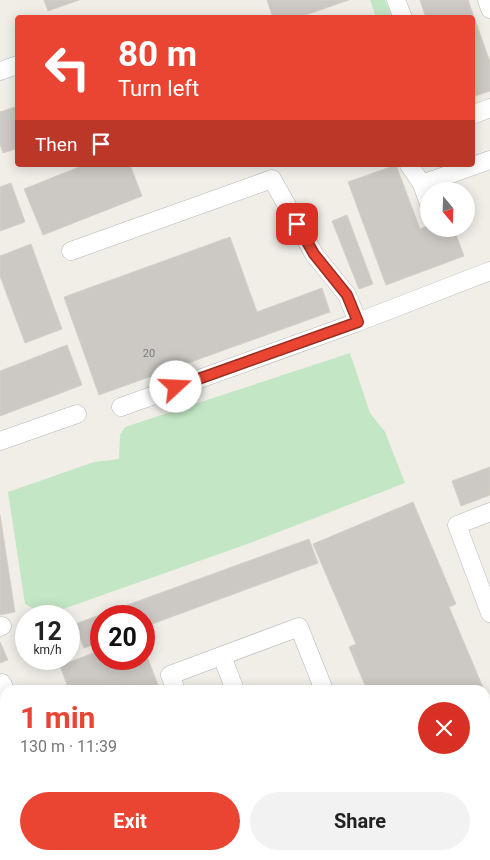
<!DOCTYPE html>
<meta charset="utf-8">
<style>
:root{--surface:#fff;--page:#f2f2f2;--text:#222;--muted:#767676;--accent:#ea4533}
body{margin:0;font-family:Roboto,sans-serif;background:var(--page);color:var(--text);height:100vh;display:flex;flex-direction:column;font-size:19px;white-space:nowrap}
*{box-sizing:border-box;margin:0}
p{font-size:16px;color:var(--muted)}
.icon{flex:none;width:28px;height:28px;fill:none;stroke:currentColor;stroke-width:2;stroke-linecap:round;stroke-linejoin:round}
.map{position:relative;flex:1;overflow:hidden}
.sheet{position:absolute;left:0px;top:685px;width:490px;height:175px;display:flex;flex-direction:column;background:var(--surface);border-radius:15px 15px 0 0;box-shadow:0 2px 12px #0003}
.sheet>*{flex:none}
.hud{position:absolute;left:15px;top:15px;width:460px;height:152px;border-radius:5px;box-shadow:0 2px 12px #0003;background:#ea4533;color:#fff;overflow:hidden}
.needle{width:32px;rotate:161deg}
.tools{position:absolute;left:420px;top:182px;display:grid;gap:10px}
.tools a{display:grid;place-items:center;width:55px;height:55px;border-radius:50%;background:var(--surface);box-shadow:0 2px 12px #0003;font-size:25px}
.speed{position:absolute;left:15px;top:605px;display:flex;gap:10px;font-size:25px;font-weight:700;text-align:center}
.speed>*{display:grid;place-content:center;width:65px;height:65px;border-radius:50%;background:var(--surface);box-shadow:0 2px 12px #0003;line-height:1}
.speed small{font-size:12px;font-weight:400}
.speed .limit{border:8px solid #d22;background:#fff;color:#111}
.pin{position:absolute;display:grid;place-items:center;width:42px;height:42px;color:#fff;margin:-21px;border-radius:10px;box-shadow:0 2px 8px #0006}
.me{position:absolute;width:55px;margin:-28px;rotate:70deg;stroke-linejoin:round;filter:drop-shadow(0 0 4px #0008)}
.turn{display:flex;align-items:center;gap:18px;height:105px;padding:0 20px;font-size:22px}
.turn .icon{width:65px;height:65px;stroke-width:2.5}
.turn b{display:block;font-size:35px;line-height:42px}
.then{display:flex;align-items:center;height:48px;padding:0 20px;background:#0003;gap:10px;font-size:19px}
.round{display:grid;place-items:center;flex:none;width:52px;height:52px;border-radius:26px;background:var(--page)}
.headline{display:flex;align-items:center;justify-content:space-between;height:85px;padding:0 20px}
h1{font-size:30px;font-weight:700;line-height:38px;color:var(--accent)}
.action{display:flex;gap:10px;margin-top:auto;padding:10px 20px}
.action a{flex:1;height:58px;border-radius:30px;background:var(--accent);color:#fff;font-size:20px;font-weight:700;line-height:58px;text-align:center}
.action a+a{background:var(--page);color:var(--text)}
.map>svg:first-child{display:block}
</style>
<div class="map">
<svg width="490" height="860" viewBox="0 0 490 860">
<rect width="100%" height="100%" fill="#f0eee7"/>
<!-- green -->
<path fill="#c3e7c4" d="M370 0H385L392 17H376Z
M350 353 370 413 385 432 405 483 253 542 46 615 25 604 8 492 94 462 119 459 120 435 125 427Z"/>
<!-- building -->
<path fill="#ccc9c4" stroke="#d5d0c5" d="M44 0H79L48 11Z
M267 0H349L297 18H273Z
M420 0H468L490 62V91L472 97V18H426Z
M18 106V148L3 153 0 144V112Z
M84 165H130L142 196 43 235 24 189Z
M396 165 420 229 429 225V229H454L464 256 386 285 348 182Z
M11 183 25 222 0 231V187Z
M347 215 373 284 359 289 332 221Z
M230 237 257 312 322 288 330 312 99 395 64 297Z
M31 244 62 329 25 343 0 276V256Z
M67 345 82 385 0 416V371Z
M490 467V495L461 506 452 481Z
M413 502 456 604 449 607 484 690H367L349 647 356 644 313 544Z
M0 515 15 612 0 615Z
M309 539 318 563 144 627V616H101V642L84 648 75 624Z
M0 642 8 660 0 663Z
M144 649 160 690H69L60 666 101 650V659H144Z
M0 719 5 729V762L0 764Z
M490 754V782L485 784V756Z"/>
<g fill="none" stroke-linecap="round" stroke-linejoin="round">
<!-- minor casing -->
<g stroke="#b4b7bb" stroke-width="19">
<path id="minor" d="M396 0 403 18
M487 0 490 9
M0 71 18 65
M472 115 490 108
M409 165 422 184 490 160
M422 184 429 204
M71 251 272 179 314 254 347 295 358 322
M121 407 358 322 490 271
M0 441 77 414
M490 512 457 525 490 613
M0 627 2 626
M222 656 235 690
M0 684 2 683 5 690
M176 690 170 675 299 627 324 690
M0 778 5 776
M485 844 490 842
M70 855 72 860
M239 855 241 860
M298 855 300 860
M390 855 392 860
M443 860 457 855"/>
</g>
<!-- minor -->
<use href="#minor" stroke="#fff" stroke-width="18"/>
</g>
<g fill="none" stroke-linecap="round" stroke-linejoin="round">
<!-- route casing -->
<g stroke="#982d21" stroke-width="12">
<path id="route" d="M176 387 358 322 347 295 314 254 297 224"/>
</g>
<!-- route -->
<use href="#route" stroke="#ea4533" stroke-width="9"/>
</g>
<g text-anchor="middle" stroke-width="4" stroke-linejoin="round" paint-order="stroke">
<!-- number labels -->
<g font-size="11" fill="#7a7c7e">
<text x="149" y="357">20</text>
</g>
</g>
</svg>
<div class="tools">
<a><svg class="needle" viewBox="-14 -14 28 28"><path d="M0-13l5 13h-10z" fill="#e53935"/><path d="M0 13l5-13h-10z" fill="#767676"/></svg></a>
</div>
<div class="speed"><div>12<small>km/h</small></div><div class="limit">20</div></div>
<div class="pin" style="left:297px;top:224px;background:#d93025"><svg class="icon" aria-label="arrive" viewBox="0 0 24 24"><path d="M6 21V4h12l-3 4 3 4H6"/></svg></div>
<svg class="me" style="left:176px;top:387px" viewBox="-20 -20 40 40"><circle r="19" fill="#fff"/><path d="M0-13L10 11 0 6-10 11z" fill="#ea4533"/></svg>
<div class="hud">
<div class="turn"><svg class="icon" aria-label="left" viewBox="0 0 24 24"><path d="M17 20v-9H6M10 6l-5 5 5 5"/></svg><div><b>80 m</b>Turn left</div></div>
<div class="then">Then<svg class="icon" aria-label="arrive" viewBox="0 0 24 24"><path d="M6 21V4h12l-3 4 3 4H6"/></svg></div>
</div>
<section class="sheet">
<div class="headline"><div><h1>1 min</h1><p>130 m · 11:39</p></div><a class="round" style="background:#d93025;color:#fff"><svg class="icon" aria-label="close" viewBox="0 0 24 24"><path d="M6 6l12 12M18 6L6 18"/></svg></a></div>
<div class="action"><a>Exit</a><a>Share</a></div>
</section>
</div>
